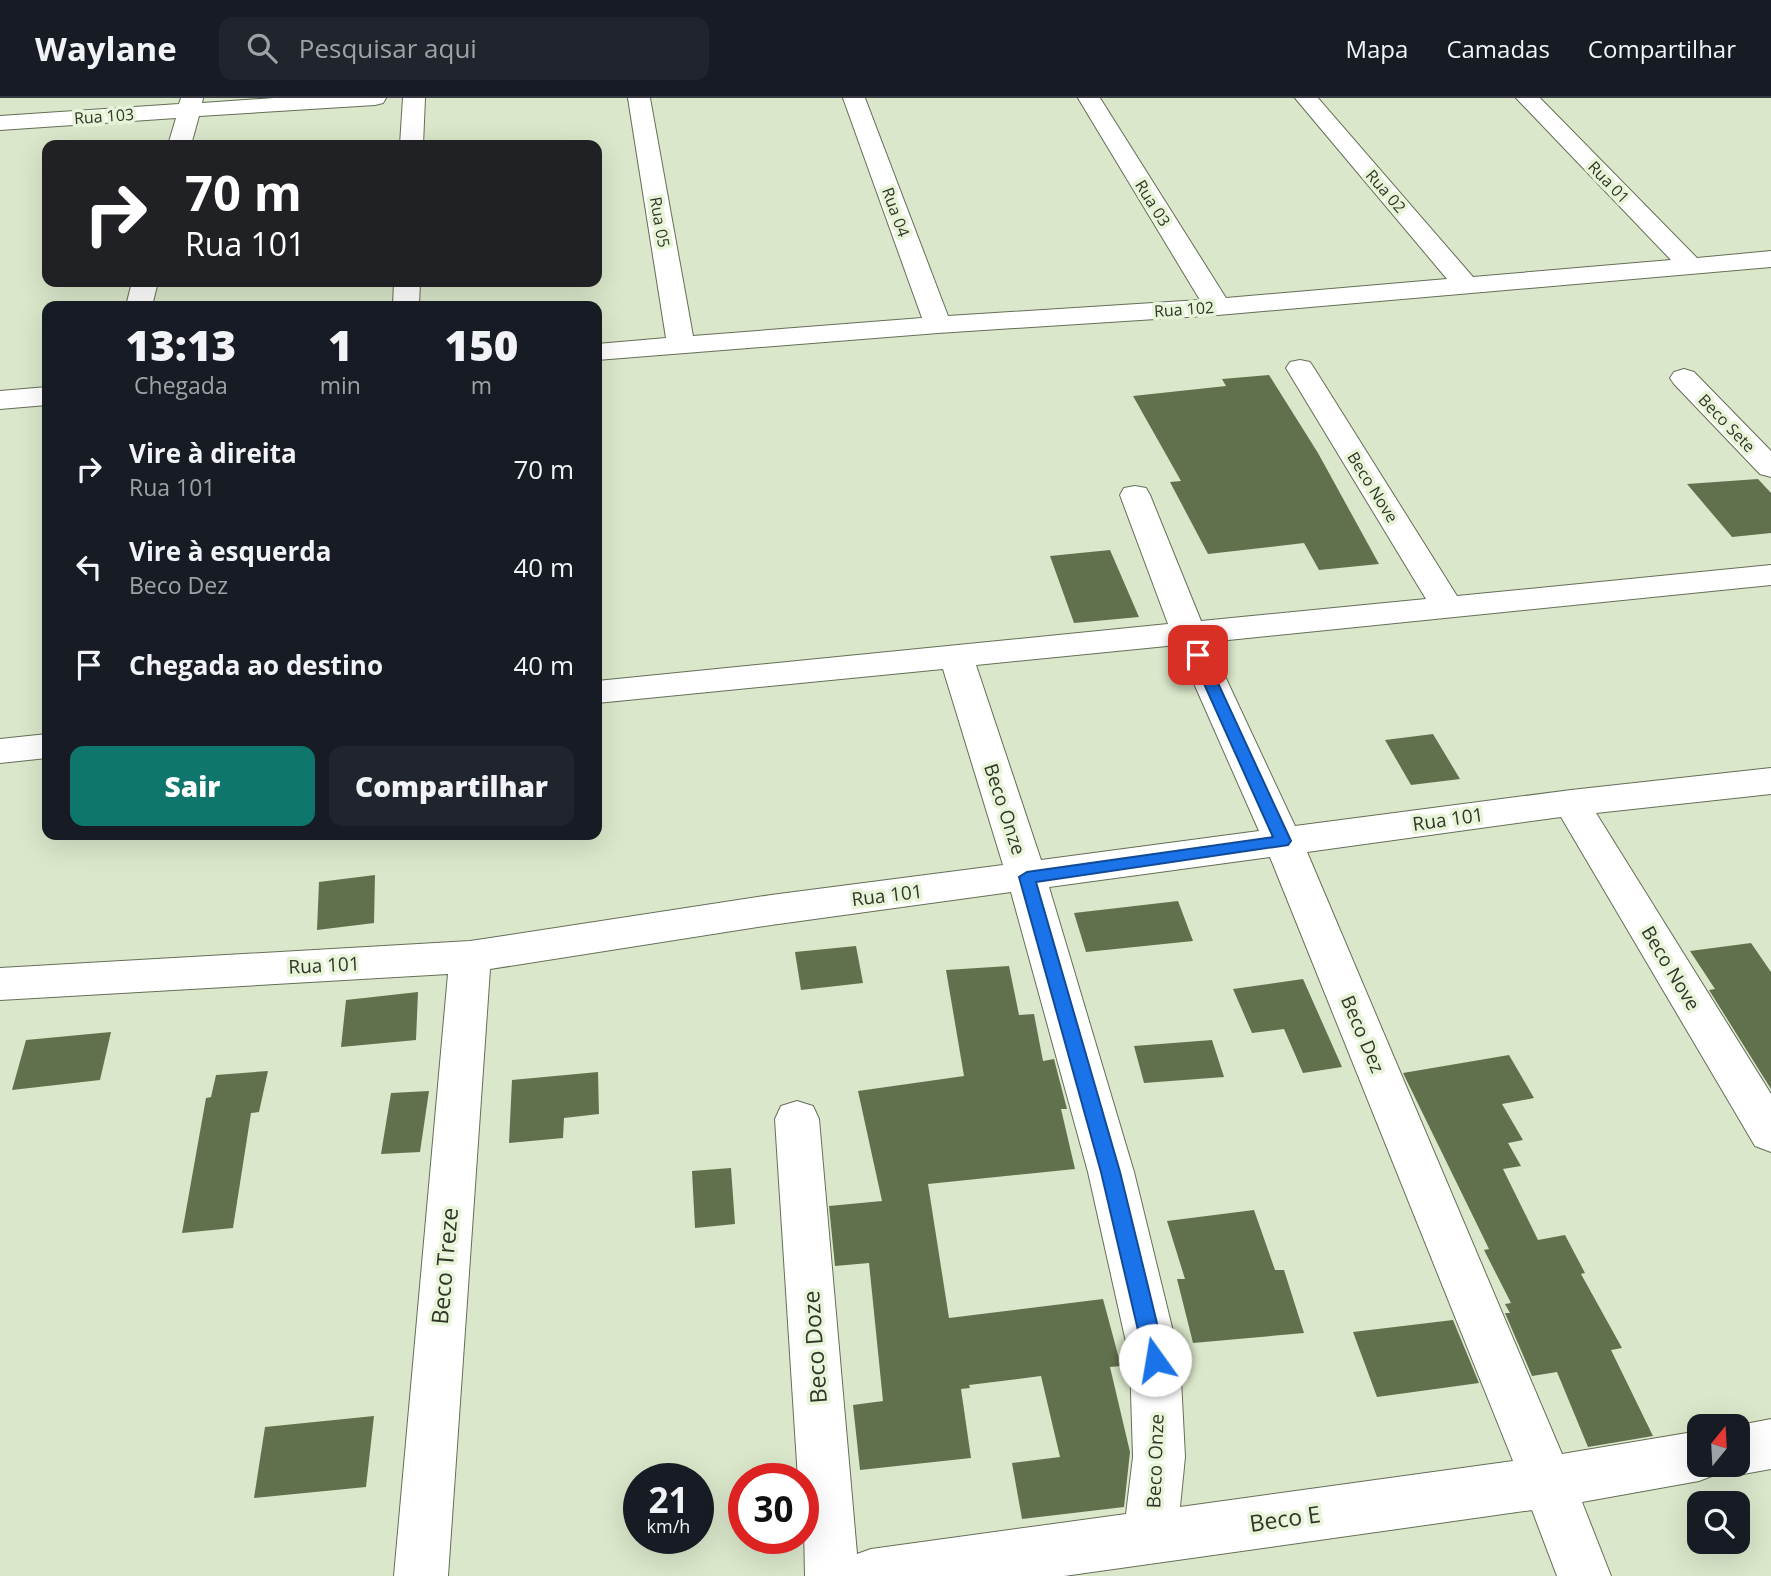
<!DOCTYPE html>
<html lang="pt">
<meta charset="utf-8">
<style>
:root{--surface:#171b24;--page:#20242c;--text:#f1f3f6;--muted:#9ea1a6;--line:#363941;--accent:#0f766e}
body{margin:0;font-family:"Open Sans",sans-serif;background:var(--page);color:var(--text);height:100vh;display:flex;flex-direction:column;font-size:26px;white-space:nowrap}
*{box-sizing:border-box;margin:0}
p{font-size:23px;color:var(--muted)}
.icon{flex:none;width:38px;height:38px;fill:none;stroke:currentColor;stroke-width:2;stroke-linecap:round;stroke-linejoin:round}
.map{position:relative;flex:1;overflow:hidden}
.drawer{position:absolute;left:42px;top:203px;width:560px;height:539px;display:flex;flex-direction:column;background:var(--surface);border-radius:14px;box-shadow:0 7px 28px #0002}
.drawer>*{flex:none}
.guide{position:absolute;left:42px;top:42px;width:560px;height:147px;border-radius:14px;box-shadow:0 7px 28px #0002;background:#202124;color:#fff;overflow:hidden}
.needle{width:46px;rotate:18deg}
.buttons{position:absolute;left:1687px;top:1316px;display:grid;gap:14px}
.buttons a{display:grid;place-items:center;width:63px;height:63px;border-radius:14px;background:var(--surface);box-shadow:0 7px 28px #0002;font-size:35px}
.speed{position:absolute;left:623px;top:1365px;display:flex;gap:14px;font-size:35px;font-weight:700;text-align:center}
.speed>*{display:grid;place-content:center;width:91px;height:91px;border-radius:50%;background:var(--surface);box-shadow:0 7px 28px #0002;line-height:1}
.speed small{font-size:18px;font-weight:400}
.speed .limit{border:10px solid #d22;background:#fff;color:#111}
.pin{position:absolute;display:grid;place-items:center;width:60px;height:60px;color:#fff;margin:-30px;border-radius:14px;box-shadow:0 4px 10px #0006}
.me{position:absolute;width:77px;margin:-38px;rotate:347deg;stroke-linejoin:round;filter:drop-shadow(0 0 5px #0008)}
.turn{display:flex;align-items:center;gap:24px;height:147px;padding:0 28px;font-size:32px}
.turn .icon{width:91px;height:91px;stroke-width:2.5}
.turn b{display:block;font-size:49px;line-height:60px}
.eta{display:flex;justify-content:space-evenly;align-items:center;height:119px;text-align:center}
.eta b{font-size:42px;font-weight:800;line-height:49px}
.button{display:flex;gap:14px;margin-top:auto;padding:14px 28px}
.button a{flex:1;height:80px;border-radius:14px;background:var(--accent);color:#fff;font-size:28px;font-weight:800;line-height:80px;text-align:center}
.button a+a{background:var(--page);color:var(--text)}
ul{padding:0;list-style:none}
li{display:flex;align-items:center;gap:21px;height:98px;padding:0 28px}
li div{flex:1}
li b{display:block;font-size:26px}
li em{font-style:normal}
header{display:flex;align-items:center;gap:42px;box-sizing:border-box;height:98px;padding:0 35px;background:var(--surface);border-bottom:2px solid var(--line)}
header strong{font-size:33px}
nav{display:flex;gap:38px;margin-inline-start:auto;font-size:24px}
.search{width:490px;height:63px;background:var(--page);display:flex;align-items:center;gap:18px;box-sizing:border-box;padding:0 24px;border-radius:14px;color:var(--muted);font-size:26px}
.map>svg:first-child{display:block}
</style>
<header>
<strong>Waylane</strong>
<div class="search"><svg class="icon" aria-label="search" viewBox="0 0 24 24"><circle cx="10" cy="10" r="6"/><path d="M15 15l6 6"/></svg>Pesquisar aqui</div>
<nav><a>Mapa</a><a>Camadas</a><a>Compartilhar</a></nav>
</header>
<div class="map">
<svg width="1771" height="1478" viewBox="0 0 1771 1478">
<rect width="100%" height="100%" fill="#dae7ca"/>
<!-- building -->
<path fill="#62714d" d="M1269 277 1318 355 1379 466 1319 472 1304 445 1208 456 1170 384 1181 383 1133 298 1226 288 1222 281Z
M1758 381 1771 395V435L1732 439 1687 386Z
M1110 452 1139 519 1074 525 1050 458Z
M1433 636 1460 681 1411 687 1385 642Z
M375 777 374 825 317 832 319 784Z
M1178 803 1193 843 1086 854 1074 815Z
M1751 845 1771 874V991L1709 892 1715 891 1690 853Z
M856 848 863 885 801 892 795 854Z
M1009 868 1019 917 1034 916 1043 963 1054 961 1067 1011H1061L1075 1071 928 1086 949 1220 1103 1201 1121 1268 1110 1269 1130 1354 1124 1409 1022 1421 1012 1365 1060 1359 1041 1278 969 1287 970 1290 961 1291 971 1360 860 1372 853 1307 883 1303 869 1165 835 1168 829 1108 882 1103 858 993 964 978 946 872Z
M1303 881 1342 969 1303 975 1284 931 1252 935 1233 891Z
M418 894 416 942 341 949 346 902Z
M111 934 100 982 12 992 26 942Z
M1212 942 1224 979 1144 985 1134 948Z
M1509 957 1534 1000 1502 1006 1523 1042 1508 1045 1521 1068 1503 1071 1538 1142 1565 1137 1585 1175 1581 1176 1622 1250 1611 1252 1653 1338 1588 1349 1557 1274 1532 1278 1505 1215H1510L1505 1206 1511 1205 1484 1152 1489 1151 1403 975Z
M268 973 259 1014 251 1015 233 1130 182 1135 206 1000 211 999 216 977Z
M598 974 599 1016 564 1020 563 1040 509 1045 512 982Z
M429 993 420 1054 381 1056 391 995Z
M731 1070 735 1126 695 1130 692 1073Z
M1254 1112 1275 1172H1284L1304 1235 1193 1245 1177 1181H1185L1167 1123Z
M1453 1222 1479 1285 1377 1299 1353 1234Z
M374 1318 366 1389 254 1400 265 1329Z"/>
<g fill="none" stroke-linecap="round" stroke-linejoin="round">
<!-- street casing -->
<g stroke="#646f56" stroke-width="2">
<path id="street" d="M181 0H203L202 5 274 0H386L383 5 375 7 199 18 191 47H168L176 20 0 32V18L179 6Z
M403 0H425L423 47H400Z
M628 0H650L693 238 922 220 843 0H865L948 218 1200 202 1078 0H1100L1226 200 1447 181 1295 0H1318L1473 179 1671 162 1516 0H1540L1697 160 1771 153V169L1218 217 938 235 597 262V246L666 240Z
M132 184H158L152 208H126Z
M394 184H420L419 208H393Z
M1300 262 1310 264 1314 270 1457 498 1771 467V487L1209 544 1295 728 1571 692 1771 670V696L1596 715 1771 996V1054L1755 1048 1561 719 1307 754 1562 1356 1699 1333V1367H1738V1328H1735L1771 1321V1371L1738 1377 1720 1370 1717 1376 1699 1383 1582 1404 1611 1478H1557L1532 1412 1064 1478H805L803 1381H798L775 1021 781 1008 797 1003 813 1008 819 1021 857 1456 871 1451 1126 1416 1133 1359 1130 1262 1088 1074 1011 794 771 827 490 871 448 1478H394L448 876 0 902V870L470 843 771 797 1003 767 943 571 597 605V583L1168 526 1120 397 1124 390 1135 388 1146 390 1150 397 1201 523 1426 501 1286 270 1290 264ZM1177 547 1259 733 1041 762 976 567ZM1270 759 1513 1363 1180 1409 1185 1359 1180 1262 1134 1074 1049 789Z
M1684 271 1694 274 1771 353V379L1760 376 1674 286 1670 280 1674 274Z
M47 289V307L0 311V293Z
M47 636V660L0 665V641Z"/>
</g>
<!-- street -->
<use href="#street" fill="#fff" fill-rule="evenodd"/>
</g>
<!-- route -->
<path fill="#1a73e8" stroke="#114b97" stroke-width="2" d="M1198 553 1205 557 1291 743 1288 747 1036 784 1120 1074 1166 1262 1162 1269 1155 1272 1148 1269 1145 1262 1101 1074 1019 779 1027 774 1273 739 1191 557Z"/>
<g text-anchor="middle" stroke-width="7" stroke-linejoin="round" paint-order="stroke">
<!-- far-street labels -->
<g font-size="16" fill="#31362b" stroke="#e8f4d7">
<text transform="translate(104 18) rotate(-4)" y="6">Rua 103</text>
<text transform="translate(1609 84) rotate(46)" y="6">Rua 01</text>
<text transform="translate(1386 93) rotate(49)" y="6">Rua 02</text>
<text transform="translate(1153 105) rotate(58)" y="6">Rua 03</text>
<text transform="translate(896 114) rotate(70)" y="6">Rua 04</text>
<text transform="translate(660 124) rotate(80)" y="6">Rua 05</text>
<text transform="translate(1184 211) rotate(-4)" y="6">Rua 102</text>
<text transform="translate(1727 325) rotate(46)" y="6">Beco Sete</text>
<text transform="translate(1373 389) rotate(58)" y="6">Beco Nove</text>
</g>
<!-- street labels -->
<g font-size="19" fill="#31362b" stroke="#e8f4d7">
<text transform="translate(1005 711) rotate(72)" y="7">Beco Onze</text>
<text transform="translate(1448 721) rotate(-8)" y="7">Rua 101</text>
<text transform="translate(887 797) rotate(-7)" y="7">Rua 101</text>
<text transform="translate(324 867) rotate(-3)" y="7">Rua 101</text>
<text transform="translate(1671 870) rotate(59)" y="7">Beco Nove</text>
<text transform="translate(1363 936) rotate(67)" y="7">Beco Dez</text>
<text transform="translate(1155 1363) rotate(-88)" y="7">Beco Onze</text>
</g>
<!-- near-street labels -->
<g font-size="23" fill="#31362b" stroke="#e8f4d7">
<text transform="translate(445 1168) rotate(-85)" y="8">Beco Treze</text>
<text transform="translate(815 1249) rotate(-94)" y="8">Beco Doze</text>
<text transform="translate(1285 1421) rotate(-8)" y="8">Beco E</text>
</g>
</g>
</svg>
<div class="buttons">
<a><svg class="needle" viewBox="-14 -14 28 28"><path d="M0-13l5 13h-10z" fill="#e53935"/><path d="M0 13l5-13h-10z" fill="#9ea1a6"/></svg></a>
<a><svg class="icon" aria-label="search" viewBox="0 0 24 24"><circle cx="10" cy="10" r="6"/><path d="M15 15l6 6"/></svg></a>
</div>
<div class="speed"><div>21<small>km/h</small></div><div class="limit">30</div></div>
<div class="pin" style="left:1198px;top:557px;background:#d93025"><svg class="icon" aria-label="arrive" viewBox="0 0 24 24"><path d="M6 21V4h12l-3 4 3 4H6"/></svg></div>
<svg class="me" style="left:1155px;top:1262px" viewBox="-20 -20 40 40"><circle r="19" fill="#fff"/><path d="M0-13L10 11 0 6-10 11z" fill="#1a73e8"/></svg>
<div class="guide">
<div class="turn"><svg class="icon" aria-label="right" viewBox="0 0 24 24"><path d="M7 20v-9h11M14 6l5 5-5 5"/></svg><div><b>70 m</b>Rua 101</div></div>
</div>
<section class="drawer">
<div class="eta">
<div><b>13:13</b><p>Chegada</p></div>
<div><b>1</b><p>min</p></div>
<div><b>150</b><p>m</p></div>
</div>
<ul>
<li><svg class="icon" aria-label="right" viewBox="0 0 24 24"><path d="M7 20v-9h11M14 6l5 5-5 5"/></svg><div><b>Vire à direita</b><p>Rua 101</p></div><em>70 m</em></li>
<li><svg class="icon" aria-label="left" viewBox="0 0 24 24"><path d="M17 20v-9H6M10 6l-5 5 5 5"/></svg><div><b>Vire à esquerda</b><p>Beco Dez</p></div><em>40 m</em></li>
<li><svg class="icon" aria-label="arrive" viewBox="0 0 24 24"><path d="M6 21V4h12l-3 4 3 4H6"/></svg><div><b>Chegada ao destino</b></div><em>40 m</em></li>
</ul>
<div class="button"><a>Sair</a><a>Compartilhar</a></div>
</section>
</div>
